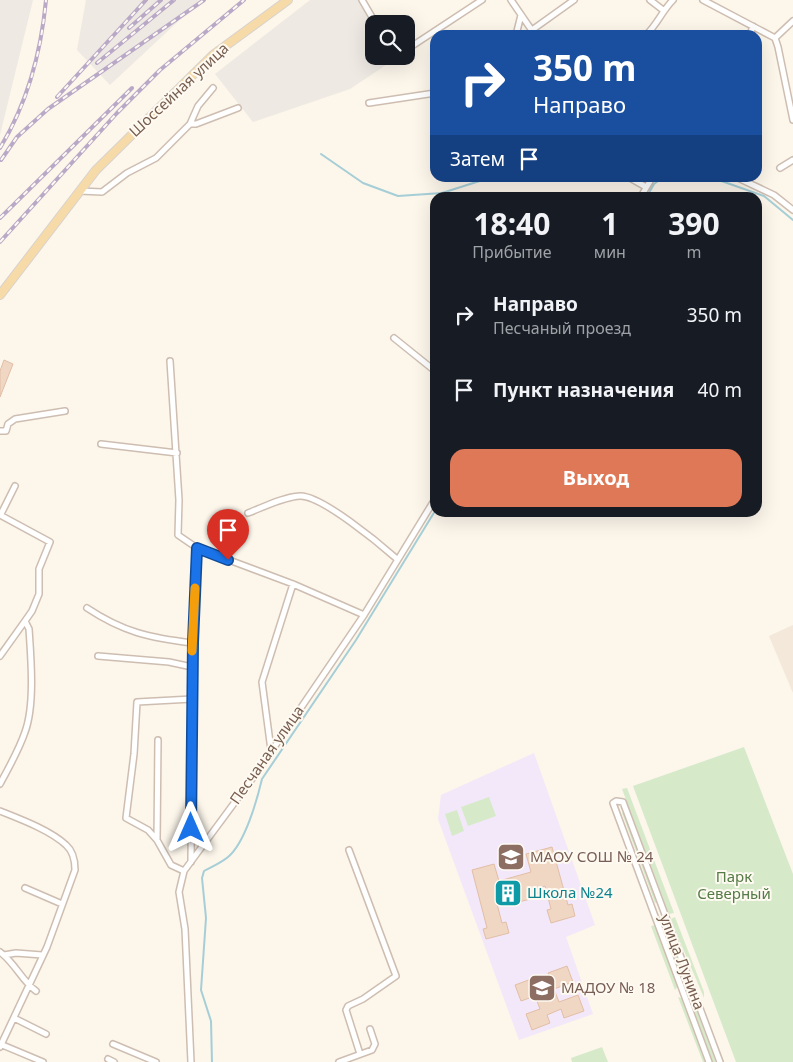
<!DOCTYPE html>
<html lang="ru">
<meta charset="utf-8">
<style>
:root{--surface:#171b24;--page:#242831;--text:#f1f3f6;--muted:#9ea1a6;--accent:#df7857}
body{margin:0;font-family:"Noto Sans",sans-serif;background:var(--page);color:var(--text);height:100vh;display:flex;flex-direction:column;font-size:19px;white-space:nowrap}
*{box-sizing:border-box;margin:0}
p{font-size:16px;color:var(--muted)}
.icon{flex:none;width:28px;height:28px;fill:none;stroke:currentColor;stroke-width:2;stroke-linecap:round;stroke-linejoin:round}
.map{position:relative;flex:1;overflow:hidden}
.sheet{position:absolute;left:430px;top:192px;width:332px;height:325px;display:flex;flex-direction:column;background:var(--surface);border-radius:15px;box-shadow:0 5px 20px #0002}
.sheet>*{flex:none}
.guide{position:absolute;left:430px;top:30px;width:332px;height:152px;border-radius:15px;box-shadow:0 5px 20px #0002;background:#1a4fa0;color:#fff;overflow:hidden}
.tools{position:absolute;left:365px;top:15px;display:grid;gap:10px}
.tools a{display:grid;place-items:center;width:50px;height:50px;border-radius:10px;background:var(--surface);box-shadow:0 5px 20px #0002;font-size:25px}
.pin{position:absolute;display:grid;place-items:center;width:42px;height:42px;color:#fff;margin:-51px -21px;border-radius:50% 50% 50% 0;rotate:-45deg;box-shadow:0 0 5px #0007}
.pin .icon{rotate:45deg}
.me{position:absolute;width:55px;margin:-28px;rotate:0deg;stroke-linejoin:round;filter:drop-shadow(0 0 4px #0008)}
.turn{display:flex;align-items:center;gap:18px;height:105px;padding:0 20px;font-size:22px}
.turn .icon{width:65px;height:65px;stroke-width:2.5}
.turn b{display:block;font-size:35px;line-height:42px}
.then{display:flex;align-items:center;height:48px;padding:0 20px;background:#0003;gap:10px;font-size:19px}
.eta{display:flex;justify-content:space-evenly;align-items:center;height:85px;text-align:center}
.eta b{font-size:30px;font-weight:700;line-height:35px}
.primary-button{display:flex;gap:10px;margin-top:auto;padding:10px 20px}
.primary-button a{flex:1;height:58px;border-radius:15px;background:var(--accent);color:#fff;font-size:20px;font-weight:700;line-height:58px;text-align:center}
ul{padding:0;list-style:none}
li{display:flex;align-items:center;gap:15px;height:75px;padding:0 20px}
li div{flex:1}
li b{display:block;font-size:19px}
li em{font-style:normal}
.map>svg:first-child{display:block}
</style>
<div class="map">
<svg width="793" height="1062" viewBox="0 0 793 1062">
<rect width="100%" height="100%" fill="#fcf6eb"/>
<!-- residential -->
<path fill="#f3e8da" d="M793 625V693L769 636Z"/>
<!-- industrial -->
<path fill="#eee9e3" d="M0 0H33L0 135Z
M86 0H201L110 85 77 50Z
M310 0H360L374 24V56H393L395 59 350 89 253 122 215 74Z"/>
<!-- education -->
<path fill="#f3e8f9" d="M534 753 595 925 566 937 593 1014 519 1040 438 819 441 795Z"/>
<!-- green -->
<path fill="#d6eaca" d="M744 747 793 874V1062H736L633 786Z
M627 788 674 913 669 914 622 789Z
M489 797 496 816 468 826 461 807Z
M457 810 464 831 452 836 445 814Z
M624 812 658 902 655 903 622 813Z
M675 917 704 992V998C693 971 681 946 671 919Z
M664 922 716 1062H713L661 923Z
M656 925 678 986 675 990 651 926Z
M678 997 684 999 707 1062H703Z
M602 1047 608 1062H572L571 1058Z"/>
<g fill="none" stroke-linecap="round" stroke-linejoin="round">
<!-- stream -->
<path stroke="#a6ced7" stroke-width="2" d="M321 154 363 183 398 196 442 193 489 178
M713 178 764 196 793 220
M646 198 654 184 662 178
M212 1062 211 1021 201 990 206 918 202 878 204 871C211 867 221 863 228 857 245 843 257 800 262 779L356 640 435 511"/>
</g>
<!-- building -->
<path fill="#f0d7c4" stroke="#e2bea5" d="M4 360 13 364 0 397V371Z
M552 847 568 905 572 904 575 916 551 923 547 910 551 909 545 886 536 889 539 897 506 905 504 898 496 900 502 923 506 922 509 933 486 939 483 929 487 928 472 870 494 864 499 881 531 872 526 854Z
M567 966 573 982 554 989 559 1002 578 995 584 1011 564 1018 561 1009 547 1015 550 1023 532 1030 526 1014 540 1009 535 996 521 1001 515 985 534 978 537 987 551 981 548 973Z"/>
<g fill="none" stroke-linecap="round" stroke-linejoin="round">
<!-- minor casing -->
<g stroke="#cebeb1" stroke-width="8">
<path id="minor" d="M362 0 376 24
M511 0 535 35
M650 0 663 10
M703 0 775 38 778 47 793 120
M532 30 574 0
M516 35 521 15
M596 35H610
M646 35C657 25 662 11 673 0
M750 35 753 26
M775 38 793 21
M406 50 482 0
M369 103 435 93
M190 124H196L238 108
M780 168 793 160
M630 178 646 187
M738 178 774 195 793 210
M80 191 102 192 127 173 156 158 190 124 198 106 213 88
M640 198 652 178
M394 338 435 371
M170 361 179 500 178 535 197 548 193 643 191 862
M0 431H6L8 424 15 419 65 411
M101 444 177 453
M248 513C264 507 283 497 300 496 321 495 380 544 397 559
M1 514 15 486
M0 515 50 542 39 569V594L32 611 25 621 29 629C31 658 35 705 25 732 19 750 9 767 0 784
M197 548 293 584 364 615
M87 608C123 632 150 638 193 643
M0 656 25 621
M98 656 169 662 192 667
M158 740 157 840 171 865 184 871
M271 750 262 682 293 584
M0 811C20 819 50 830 66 845 73 851 75 861 75 870L47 947 0 1047
M157 840 148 830 126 818 134 754 137 702 192 699
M349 850 396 976 363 999 348 1006 346 1010 360 1054
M25 888 62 904
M0 952C15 963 22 981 36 991
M4 955 16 953 42 955
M14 1018 46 1034
M0 1044 43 1062
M113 1044 156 1062
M108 1059 114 1062
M191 1062 185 929 179 892 184 871 260 768 364 615 435 499
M339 1062 372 1050 375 1044 370 1029
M709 1062 613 803 616 801 623 802 720 1062"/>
</g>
<!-- primary casing -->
<g stroke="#d9d2ce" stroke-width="10">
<path id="primary" d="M0 295 96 170 213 55 288 0"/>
</g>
<!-- minor -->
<use href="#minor" stroke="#fff" stroke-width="5"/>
<!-- primary -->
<use href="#primary" stroke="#f6dba8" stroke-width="8"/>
<!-- rail casing -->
<g stroke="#b9a9c7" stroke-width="4">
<path id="rail" d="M129 28 161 0
M97 63 174 0
M57 97 146 0
M0 148C28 102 41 53 46 0
M1 160 17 137 48 109 204 0
M0 218 132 88
M0 242 117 113 160 70 244 0"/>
</g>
<!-- rail -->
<use href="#rail" stroke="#fefaf2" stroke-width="2" stroke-dasharray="5.5" stroke-linecap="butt"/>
</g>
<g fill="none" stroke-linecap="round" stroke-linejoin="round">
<!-- route casing -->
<g stroke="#114b97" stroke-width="12">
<path id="route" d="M191 828 193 642 197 548 228 560"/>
</g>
<!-- route -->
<use href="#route" stroke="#1a73e8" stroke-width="9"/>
<!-- slow -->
<path stroke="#f59e0b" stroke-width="9" d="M192 651 195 588"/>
</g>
<!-- icons -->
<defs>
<g id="school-square" transform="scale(1.4375)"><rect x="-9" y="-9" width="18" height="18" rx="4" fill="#8d6e63" stroke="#fefaf2"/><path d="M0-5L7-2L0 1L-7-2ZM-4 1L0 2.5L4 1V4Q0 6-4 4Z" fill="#fff"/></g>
<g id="building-square" transform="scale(1.4375)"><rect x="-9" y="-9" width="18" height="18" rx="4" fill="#0f9aa8" stroke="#fefaf2"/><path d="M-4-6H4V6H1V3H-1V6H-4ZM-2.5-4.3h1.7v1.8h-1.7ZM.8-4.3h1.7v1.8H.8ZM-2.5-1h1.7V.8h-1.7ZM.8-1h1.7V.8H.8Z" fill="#fff"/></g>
</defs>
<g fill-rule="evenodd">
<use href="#school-square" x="511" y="857"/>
<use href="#building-square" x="508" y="893"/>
<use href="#school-square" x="542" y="988"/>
</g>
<g text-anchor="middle" stroke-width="4" stroke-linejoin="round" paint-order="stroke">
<!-- street labels -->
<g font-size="15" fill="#775e4f" stroke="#fefaf2">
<text transform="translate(179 90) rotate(-43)" y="5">Шоссейная улица</text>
<text transform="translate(267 755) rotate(-55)" y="5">Песчаная улица</text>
<text transform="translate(682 962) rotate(69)" y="5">улица Лунина</text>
</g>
<!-- education labels -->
<g font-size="15" fill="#785e54" stroke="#fefaf2" text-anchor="start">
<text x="530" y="862">МАОУ СОШ № 24</text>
<text x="561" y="993">МАДОУ № 18</text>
</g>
<!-- park labels -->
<g font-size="15" fill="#557b47" stroke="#fefaf2">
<text x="734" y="882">Парк<tspan x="734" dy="17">Северный</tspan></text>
</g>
<!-- culture labels -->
<g font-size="15" fill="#0d838f" stroke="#fefaf2" text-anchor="start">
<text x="527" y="898">Школа №24</text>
</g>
</g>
</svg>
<div class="tools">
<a><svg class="icon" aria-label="search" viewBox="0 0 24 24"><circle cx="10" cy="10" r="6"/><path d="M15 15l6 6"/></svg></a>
</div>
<div class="pin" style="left:228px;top:560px;background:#d93025"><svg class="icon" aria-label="arrive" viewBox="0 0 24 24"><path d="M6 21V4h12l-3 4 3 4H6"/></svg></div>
<svg class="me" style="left:191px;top:828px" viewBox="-20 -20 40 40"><path d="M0-17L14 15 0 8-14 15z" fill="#1a73e8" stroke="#fff" stroke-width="4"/></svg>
<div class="guide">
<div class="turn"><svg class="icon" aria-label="right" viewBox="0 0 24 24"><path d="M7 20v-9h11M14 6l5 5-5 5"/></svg><div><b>350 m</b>Направо</div></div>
<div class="then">Затем<svg class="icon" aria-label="arrive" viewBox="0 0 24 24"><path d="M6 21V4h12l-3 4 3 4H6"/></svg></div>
</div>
<section class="sheet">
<div class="eta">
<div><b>18:40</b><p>Прибытие</p></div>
<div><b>1</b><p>мин</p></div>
<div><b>390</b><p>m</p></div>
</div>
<ul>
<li><svg class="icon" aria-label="right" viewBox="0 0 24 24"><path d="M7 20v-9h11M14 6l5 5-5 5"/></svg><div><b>Направо</b><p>Песчаный проезд</p></div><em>350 m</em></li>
<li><svg class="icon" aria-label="arrive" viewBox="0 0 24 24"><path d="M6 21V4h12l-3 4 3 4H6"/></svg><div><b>Пункт назначения</b></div><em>40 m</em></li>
</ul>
<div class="primary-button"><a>Выход</a></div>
</section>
</div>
